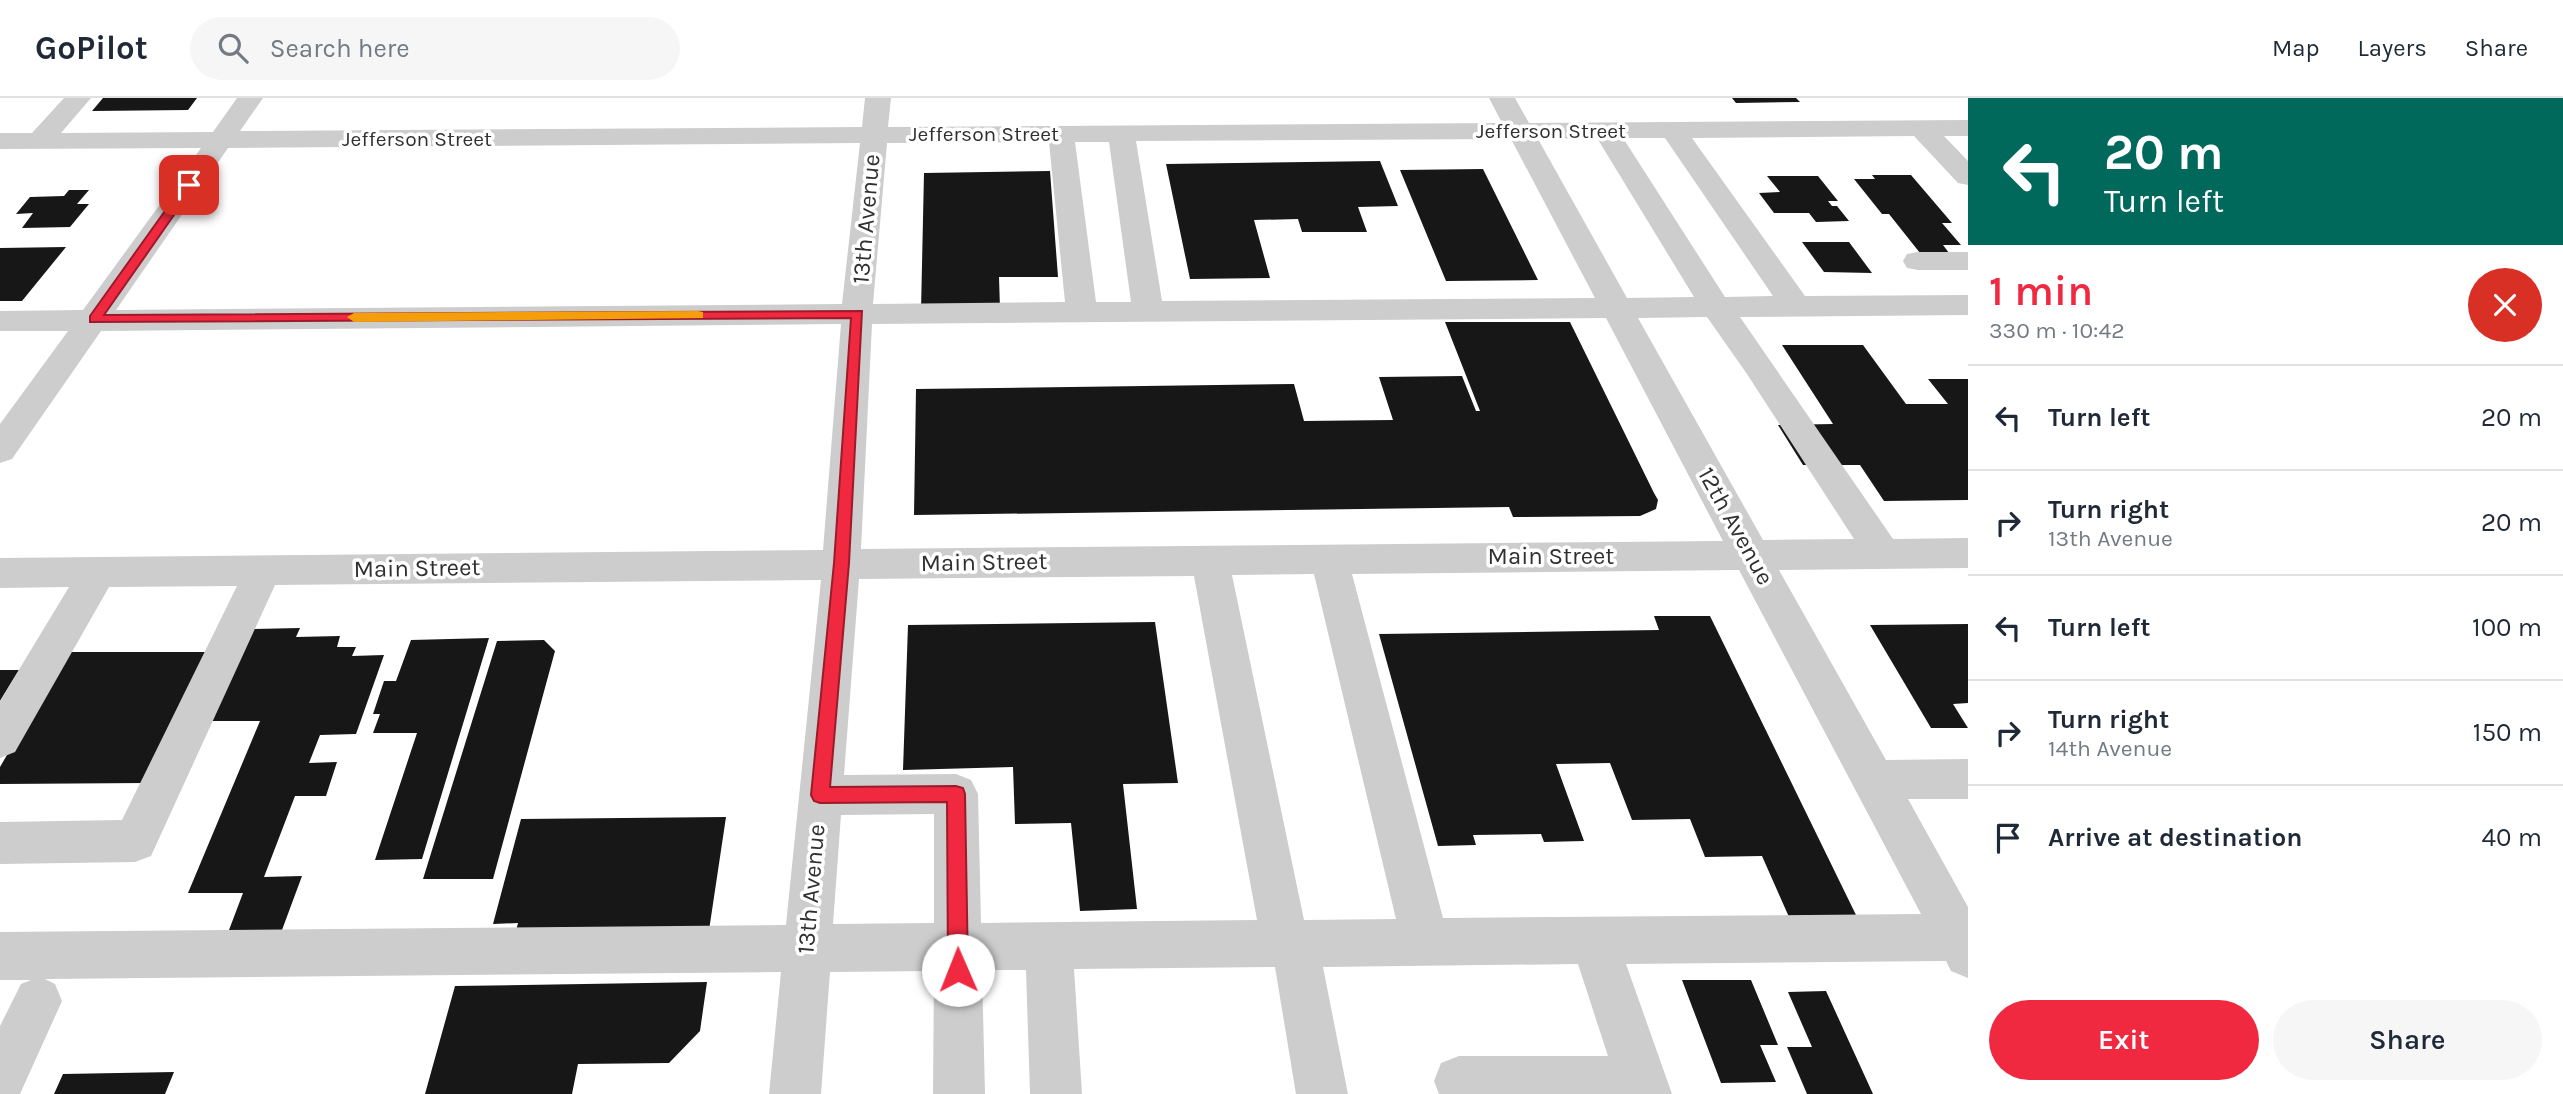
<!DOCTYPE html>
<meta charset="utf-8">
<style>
:root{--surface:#fff;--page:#f6f6f7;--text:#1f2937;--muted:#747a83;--line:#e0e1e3;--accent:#f02940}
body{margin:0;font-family:Karla,sans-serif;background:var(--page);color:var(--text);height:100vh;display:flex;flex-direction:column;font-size:26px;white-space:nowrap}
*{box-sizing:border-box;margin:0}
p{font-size:23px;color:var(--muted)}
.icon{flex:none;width:38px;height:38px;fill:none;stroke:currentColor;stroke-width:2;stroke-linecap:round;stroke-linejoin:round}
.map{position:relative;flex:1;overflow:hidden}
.details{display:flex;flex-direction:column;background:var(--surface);width:595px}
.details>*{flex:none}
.banner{background:#00695c;color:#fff;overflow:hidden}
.pin{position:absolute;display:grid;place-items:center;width:60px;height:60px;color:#fff;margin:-30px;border-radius:14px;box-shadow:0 4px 10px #0006}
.me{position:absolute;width:77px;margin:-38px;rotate:359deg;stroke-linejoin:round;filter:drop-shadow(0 0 5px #0008)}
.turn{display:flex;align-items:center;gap:24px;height:147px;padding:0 21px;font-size:32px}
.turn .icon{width:91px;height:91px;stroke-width:2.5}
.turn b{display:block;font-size:49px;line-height:60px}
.round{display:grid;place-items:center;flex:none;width:74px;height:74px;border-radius:37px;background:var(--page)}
.overview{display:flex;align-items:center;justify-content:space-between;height:119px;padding:0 21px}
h1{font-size:42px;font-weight:600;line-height:52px;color:var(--accent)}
.primary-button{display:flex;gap:14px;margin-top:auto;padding:14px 21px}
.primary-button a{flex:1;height:80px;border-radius:42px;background:var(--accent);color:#fff;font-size:28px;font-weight:600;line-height:80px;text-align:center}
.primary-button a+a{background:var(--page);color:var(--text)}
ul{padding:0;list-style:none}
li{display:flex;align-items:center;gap:21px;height:105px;padding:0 21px;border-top:2px solid var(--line)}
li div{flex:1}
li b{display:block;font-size:26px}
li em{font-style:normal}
header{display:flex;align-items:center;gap:42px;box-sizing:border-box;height:98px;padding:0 35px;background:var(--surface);border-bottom:2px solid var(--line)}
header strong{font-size:33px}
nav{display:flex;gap:38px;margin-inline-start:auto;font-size:24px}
.search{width:490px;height:63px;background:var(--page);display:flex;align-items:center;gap:18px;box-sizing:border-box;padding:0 24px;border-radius:38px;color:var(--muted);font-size:26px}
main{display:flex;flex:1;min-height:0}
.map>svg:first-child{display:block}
</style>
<header>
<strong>GoPilot</strong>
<div class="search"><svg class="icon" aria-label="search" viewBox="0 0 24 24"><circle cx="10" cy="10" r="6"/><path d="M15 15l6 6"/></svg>Search here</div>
<nav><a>Map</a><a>Layers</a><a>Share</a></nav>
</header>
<main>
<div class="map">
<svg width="1968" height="996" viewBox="0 0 1968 996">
<rect width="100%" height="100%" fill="#fff"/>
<!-- building -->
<path fill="#171717" d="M103 0H197L188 12 92 13Z
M1732 0H1796L1800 4 1736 5Z
M1380 63 1398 108 1358 109 1367 134H1302L1298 121 1254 122 1270 180 1190 181 1166 66Z
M1483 71 1538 182 1446 183 1400 72Z
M1050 73 1058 179H999L1000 211 921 213 924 75Z
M1872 77H1911L1952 125H1942L1961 147H1943L1949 155H1920L1889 116H1882L1854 81H1875Z
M1767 78H1818L1838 103H1828L1832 108H1837L1849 123 1816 124 1809 115H1774L1759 95 1780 94Z
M69 92H89L77 106H89L70 129 22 130 33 115 16 116 30 99 64 98Z
M1802 144H1849L1872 175 1824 174Z
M66 149 22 203H0V150Z
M1445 224H1570L1654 395 1658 402 1656 411 1640 418 1513 419 1509 409 914 417 916 291 1294 286 1304 323 1393 322 1379 279 1462 278 1476 313H1480Z
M1782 247H1863L1906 306H1948L1928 281H1968V402L1884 403 1860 367H1803L1778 327 1833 326Z
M1654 518H1710L1857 819H1789L1762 758 1705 759 1690 721 1632 722 1610 665 1556 666 1584 743 1544 744 1541 736 1473 737 1476 747 1438 748 1379 536 1659 532Z
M1155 524 1178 685 1123 686 1137 811 1080 813 1071 725 1015 726 1013 669 903 672 908 527Z
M1968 526V605L1953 606 1968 630H1931L1870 527Z
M300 530 296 539 340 538 337 549H356L352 558 384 557 356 636 320 637 309 665 337 664 326 698H295L264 779 302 778 282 832H229L243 795H188L260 623H205L248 531Z
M489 540 422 761 375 762 417 635H373L380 616H373L384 583H396L411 542Z
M544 542 555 553 493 781H423L497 543Z
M67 554H211L146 685 0 686V669Z
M0 572H19L0 603Z
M726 719 708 839 514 841 518 825 493 826 521 721Z
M1682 882H1751L1778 947H1760L1776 984 1721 985Z
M707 884 700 933 669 965 578 966 572 996H425L455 888Z
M1826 893 1873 996H1807L1787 949H1812L1788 894Z
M174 974 165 996H54L63 976Z"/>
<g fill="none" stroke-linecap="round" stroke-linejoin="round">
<!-- minor -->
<path fill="#cdcdcd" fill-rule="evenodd" d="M64 0H91L61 35 213 34 237 0H263L240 33 862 29 865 0H891L888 29 1502 25 1489 0H1515L1529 25 1968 22V38H1944L1968 63V87L1958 85 1914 38 1692 40 1805 198 1968 197V217L1740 219 1893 441 1968 440V470L1779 472 1886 662 1968 661V701H1908L1968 809V880L1951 873 1946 863 1626 866 1672 996H1439L1434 983 1441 965 1459 958H1608L1578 866 1323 869 1348 996H1296L1275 869 1074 871 1082 996H1030L1026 872H982L985 996H933L934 873 830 874 821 996H769L781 874 45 881 55 886 62 903 20 996H0V928L21 886 31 882H0V834L786 827 821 482 275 487 151 758 135 764 0 766V724L122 722 237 488 109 489 15 654 0 660V603L69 489 0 490V460L823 452 841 226 101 233 12 361 0 365V326L68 233H0V213L83 212 201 50 0 51V35H32ZM1597 40 1694 199 1627 200 1538 41ZM1623 40H1665L1773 198 1725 199ZM1511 41 1595 200 1162 203 1136 43ZM1049 44 1065 204 873 206 887 45ZM1075 44H1109L1131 204H1096ZM860 45 842 206 116 212 228 50ZM1707 219 1747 276 1854 441 1763 442 1638 220ZM1606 220 1723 443 861 451 872 226ZM1739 472 1921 816 1443 820 1352 476ZM1314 476 1396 821 1304 822 1232 477ZM1194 478 1257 822 981 825 978 696 971 682 956 676 844 677 859 481ZM934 716V825L833 826 841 717Z
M1918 154H1968V172H1918L1907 170 1903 163 1907 156Z"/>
</g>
<!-- route -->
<path fill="#f02940" stroke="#9c1b2a" stroke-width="2" d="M189 84 195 87 104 217 862 213 849 465 830 689 956 688 963 690 965 696 968 872 965 879 958 882 951 879 948 872 947 704 820 705 814 703 811 697 834 465 851 220 90 224V218L185 85Z"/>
<!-- slow -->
<path fill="#f59e0b" d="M698 213 703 214V220L354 224 347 219 354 215Z"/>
<g text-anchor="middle" stroke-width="7" stroke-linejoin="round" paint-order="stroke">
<!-- far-street labels -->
<g font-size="21" fill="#303030" stroke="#fff">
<text x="1551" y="40">Jefferson Street</text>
<text x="984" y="43">Jefferson Street</text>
<text x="417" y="48">Jefferson Street</text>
</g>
<!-- street labels -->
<g font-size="24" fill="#303030" stroke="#fff">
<text transform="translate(866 121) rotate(-85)" y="8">13th Avenue</text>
<text transform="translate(1736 428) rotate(61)" y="8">12th Avenue</text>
<text x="1551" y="466">Main Street</text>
<text transform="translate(984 464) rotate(-1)" y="8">Main Street</text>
<text transform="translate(417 470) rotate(-1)" y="8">Main Street</text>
<text transform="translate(811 791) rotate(-85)" y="8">13th Avenue</text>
</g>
</g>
</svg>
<div class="pin" style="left:189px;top:87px;background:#d93025"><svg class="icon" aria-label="arrive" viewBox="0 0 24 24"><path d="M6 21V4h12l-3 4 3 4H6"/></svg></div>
<svg class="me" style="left:958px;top:872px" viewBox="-20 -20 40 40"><circle r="19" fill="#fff"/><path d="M0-13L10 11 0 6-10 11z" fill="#f02940"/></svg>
</div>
<section class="details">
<div class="banner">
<div class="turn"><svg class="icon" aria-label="left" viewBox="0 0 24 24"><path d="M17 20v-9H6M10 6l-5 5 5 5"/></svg><div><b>20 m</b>Turn left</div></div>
</div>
<div class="overview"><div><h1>1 min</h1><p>330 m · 10:42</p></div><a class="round" style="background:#d93025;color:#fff"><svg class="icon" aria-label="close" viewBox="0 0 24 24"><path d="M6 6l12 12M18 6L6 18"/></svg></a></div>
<ul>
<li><svg class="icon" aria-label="left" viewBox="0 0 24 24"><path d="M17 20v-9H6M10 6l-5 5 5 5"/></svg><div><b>Turn left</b></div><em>20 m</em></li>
<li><svg class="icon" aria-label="right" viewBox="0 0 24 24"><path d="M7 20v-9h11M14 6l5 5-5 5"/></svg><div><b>Turn right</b><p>13th Avenue</p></div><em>20 m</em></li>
<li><svg class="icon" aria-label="left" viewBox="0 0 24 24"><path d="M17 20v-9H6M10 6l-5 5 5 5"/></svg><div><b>Turn left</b></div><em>100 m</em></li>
<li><svg class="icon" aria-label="right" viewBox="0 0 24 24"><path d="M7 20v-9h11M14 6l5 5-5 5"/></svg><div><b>Turn right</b><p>14th Avenue</p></div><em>150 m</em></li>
<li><svg class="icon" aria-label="arrive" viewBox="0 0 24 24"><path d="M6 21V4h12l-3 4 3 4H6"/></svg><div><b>Arrive at destination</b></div><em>40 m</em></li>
</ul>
<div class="primary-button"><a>Exit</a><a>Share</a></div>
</section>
</main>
